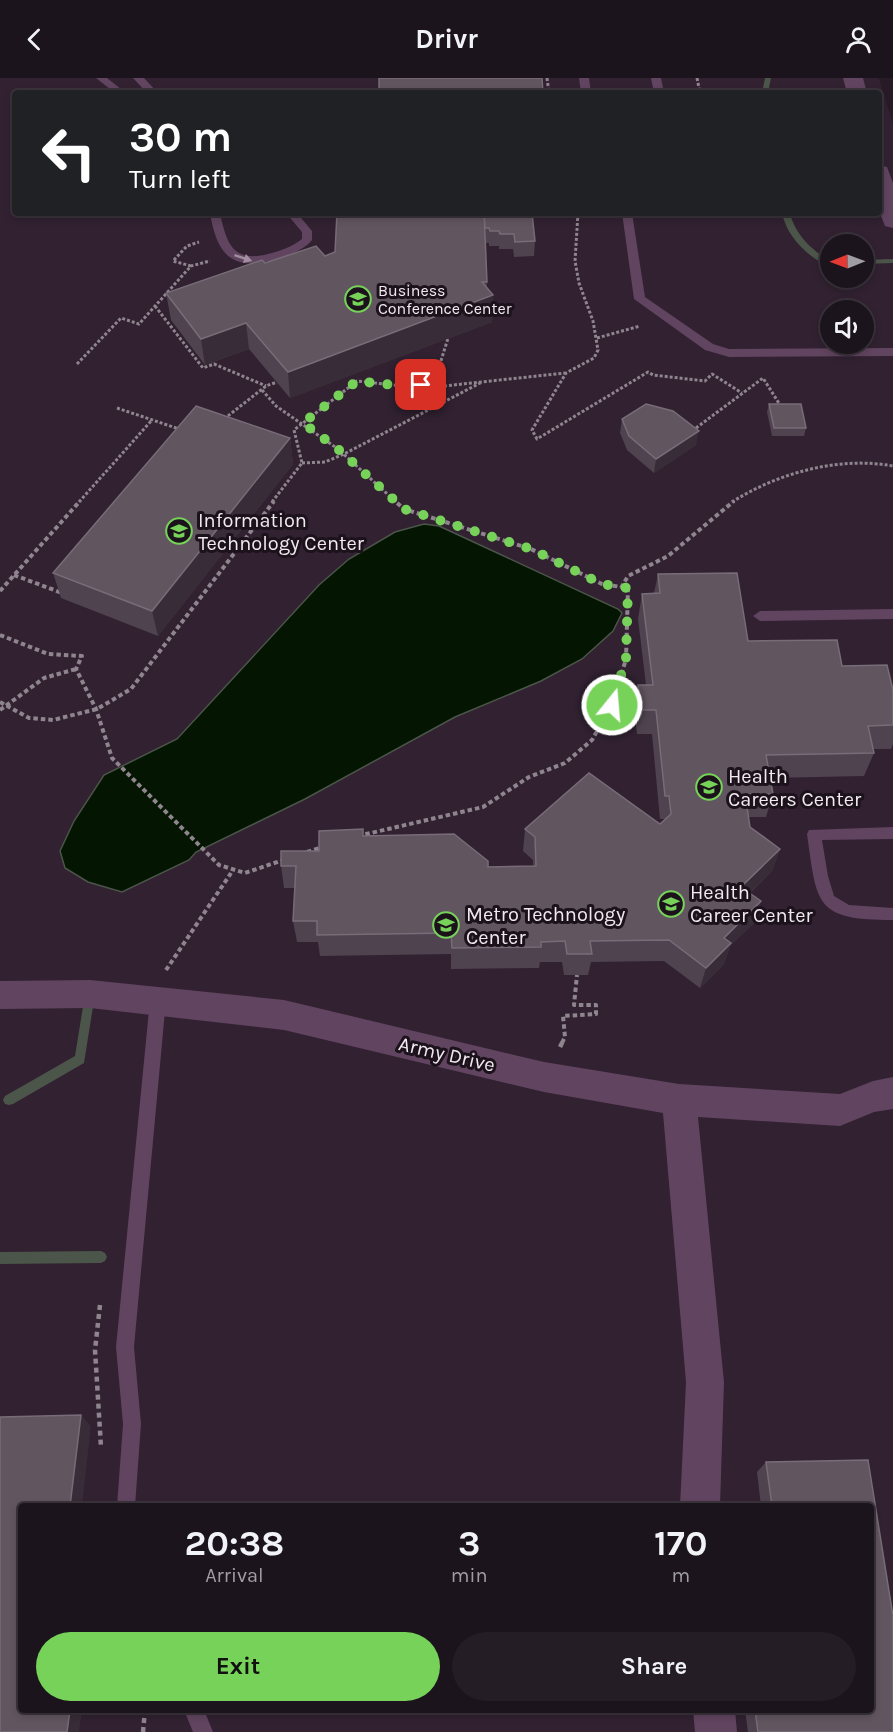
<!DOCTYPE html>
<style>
:root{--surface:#1c141c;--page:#251d25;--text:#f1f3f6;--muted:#a09ea3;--line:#3a333b;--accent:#77d259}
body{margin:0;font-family:Karla,sans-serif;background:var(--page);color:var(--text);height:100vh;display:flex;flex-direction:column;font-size:22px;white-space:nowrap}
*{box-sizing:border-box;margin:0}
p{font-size:20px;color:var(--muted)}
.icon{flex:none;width:33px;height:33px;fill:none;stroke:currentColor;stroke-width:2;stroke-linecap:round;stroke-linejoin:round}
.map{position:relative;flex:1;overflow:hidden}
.drawer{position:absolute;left:18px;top:1425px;width:856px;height:210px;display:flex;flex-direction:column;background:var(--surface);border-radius:6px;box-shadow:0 3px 9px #0003,0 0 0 2px var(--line)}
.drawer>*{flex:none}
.hud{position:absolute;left:12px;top:12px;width:870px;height:126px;border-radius:6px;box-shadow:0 3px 9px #0003,0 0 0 2px var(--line);background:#202124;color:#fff;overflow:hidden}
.needle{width:39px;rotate:269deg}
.controls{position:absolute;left:820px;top:156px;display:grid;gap:12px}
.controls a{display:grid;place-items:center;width:54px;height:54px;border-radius:50%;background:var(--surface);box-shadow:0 3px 9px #0003,0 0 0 2px var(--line);font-size:30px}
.pin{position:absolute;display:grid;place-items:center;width:51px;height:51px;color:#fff;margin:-26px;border-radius:12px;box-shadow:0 3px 9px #0006}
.me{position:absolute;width:66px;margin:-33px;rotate:17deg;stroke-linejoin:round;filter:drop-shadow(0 0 4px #0008)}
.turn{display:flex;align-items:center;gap:21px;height:126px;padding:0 18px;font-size:27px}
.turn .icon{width:78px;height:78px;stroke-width:2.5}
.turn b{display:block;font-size:42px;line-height:51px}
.eta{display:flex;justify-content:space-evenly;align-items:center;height:102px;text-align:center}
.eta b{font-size:36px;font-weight:700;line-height:42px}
.primary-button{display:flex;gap:12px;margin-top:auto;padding:12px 18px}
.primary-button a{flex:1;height:69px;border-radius:36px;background:var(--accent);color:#111;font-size:24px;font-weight:700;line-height:69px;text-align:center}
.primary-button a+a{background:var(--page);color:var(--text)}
header{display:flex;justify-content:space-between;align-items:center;height:78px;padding:0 18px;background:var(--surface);font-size:27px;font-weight:700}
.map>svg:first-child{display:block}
</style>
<header><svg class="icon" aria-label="back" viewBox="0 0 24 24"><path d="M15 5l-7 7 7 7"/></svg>Drivr<svg class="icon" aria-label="person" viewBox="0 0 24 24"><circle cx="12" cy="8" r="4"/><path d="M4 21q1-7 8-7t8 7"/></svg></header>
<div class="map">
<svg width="893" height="1654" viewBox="0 0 893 1654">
<rect width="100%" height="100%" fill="#261b26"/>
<!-- built -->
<path fill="#312131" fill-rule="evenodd" d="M0 0H879L893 46V1654H0ZM15 15H879V135H15ZM831 166H864V200H831ZM831 232H864V266H831ZM21 1428H872V1632H21Z"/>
<!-- water -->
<path fill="#041501" stroke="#4b5549" stroke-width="1.5" d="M424 446 439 448 618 531 622 535 613 553 582 581 541 603 455 639 305 721 196 774 189 782 122 814 88 804 65 790 60 773 74 743 104 697 177 661 319 507 349 481 395 454Z"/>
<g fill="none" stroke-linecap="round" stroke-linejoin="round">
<!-- stream -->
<path fill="#4b5549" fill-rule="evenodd" d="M765 0H771L768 15H762Z
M782 135H790C795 157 812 172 831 184V189C808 180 787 159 782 135Z
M893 181V185L864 186V182Z
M90 911 94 913 95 916 84 985 13 1026 9 1027 5 1026 3 1022 5 1018 75 978 85 916 86 913Z
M101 1173 105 1175 107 1179 105 1183 101 1185 0 1186V1174Z"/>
<!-- path-far2 -->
<path stroke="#8f858e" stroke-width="3" stroke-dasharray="3 2" stroke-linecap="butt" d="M547 0 549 15
M697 0 700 15
M578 135 575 183 579 205 593 243 598 272 594 280 566 295 532 352 537 361 648 294 653 297 705 303 712 296 742 315
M191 188 173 183 187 168 199 164
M155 228 203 290 214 286 266 308
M597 260 640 248
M77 286 121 240 139 246 191 188 210 183
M428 302 441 304 443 313 433 318 423 314 421 307Z
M435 302 449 257
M444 308 565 295
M262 312 276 328 338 371 396 424
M117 330 182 352
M224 341 266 308 277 304
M692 353 763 300 782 330
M302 385 325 384 344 376 482 304
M79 424 152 342
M272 424 302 385 294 352 357 303 420 310
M732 424C778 395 839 378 893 388"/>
<!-- path-far1 -->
<path stroke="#8f858e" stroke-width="4" stroke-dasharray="4.5 3" stroke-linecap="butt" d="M14 497 62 515
M621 510 628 498 668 478 734 423
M0 513 80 423
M0 557 48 576 82 578 76 591 96 631 112 680 219 787 245 795 286 781
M0 624 29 640 53 642 97 631 131 611 274 423
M0 632 44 600 76 591
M358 758 483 729 529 699 565 685 592 662 612 627 626 581 628 510 602 506 531 471 404 431 395 423
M307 774 323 769
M166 892 231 795
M562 965 565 959 563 938 596 936V927H574L577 897"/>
<!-- path -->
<path stroke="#8f858e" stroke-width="4.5" stroke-dasharray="5 4" stroke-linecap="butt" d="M560 969 563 963
M100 1227 95 1272 101 1369
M143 1654 145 1632"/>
<!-- service -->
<path fill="#614460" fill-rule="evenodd" d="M96 0H107L126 15H115Z
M133 0H144L158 15H147Z
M579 0H589L591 15H581Z
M651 0H661L664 15H654Z
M210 135H220C227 168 234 186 272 175 283 172 293 168 302 161V154L286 135H297L312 153V162C303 173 289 177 276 181 232 194 217 177 210 135Z
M622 135H632L645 219 713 266 729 271 893 270V278L729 279 705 272 634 221Z
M893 531V541L760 543 753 538 760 533Z
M893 749V761L822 762 828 798 834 818 849 827 893 830V842C815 842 817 827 807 756L809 752Z
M158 915 164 917 166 922 134 1269 141 1346 135 1428H117L123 1346 116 1269 150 922 152 917Z
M184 1632H204L213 1654H193Z"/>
<!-- minor -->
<path fill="#614460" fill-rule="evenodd" d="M843 0H863L867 15H847Z
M879 87 887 89 893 105V150L885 148 879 133Z
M90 902 284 922 544 984 679 1006 840 1016 873 1003 893 999V1031L874 1034 840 1048 698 1039 724 1304 720 1428H680L686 1304 663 1035 544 1014 284 952 90 930 0 931V903Z
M693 1632H735L737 1654H695Z"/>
</g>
<!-- wall -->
<path fill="#4f434f" d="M532 135 535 163 534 178 514 179 513 171H499V168H489V165H486L487 210 493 217 492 244 290 320 249 271 205 287 171 242 166 215 265 185 325 178 335 174Z
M769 326 806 350 804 358H772L767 334Z
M622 341 696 367 654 395 627 372 620 355Z
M290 360 293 386 158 558 61 520 53 495Z
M658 496 748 563 842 588 893 612V666L891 671H873L874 675 864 698 770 700 773 716 766 739H748L750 749 780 771 772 793 750 815 761 823 754 845 730 868 724 886 700 910 664 883 591 884 588 897H564L562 884H540L539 890 451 891V876L320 878 318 864H297L293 843 295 810H284L281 788 319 773 363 751V758L488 789 533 788V782L523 773 525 751 660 746 664 742V741H660L652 656H637L634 631 638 607H646L638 541 642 516 654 515Z
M868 1382 893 1538V1654H748L745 1632H872V1428H761L757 1394 766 1384Z"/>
<!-- shaded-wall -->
<path fill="#372c37" d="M493 217 492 244 290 320 288 294Z
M246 245 249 271 205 287 201 261Z
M699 353 696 367 654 395 656 381Z
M290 360 293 386 158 558 152 533Z
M780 771 772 793 734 830 741 809Z
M761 823 754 845 730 868 724 886 700 910 706 890 724 860Z
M81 1337 91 1348 82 1428H70Z
M70 1632H82L79 1654H67Z"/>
<!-- building -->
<path fill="#615560" stroke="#776c77" stroke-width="1.5" d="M379 0H542L543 15H379Z
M337 135H484L487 204H482L493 217 288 294 246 245 201 261 166 215 262 182 265 185 316 168 325 178 335 174Z
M484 135H532L535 163 515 164 514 156H500L499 153H490L489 150H485Z
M646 326 673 333 699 353 656 381 629 358 622 341Z
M769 326H801L806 350H774Z
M196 328 290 360 152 533 53 495Z
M737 495 748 563 837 562 842 588 887 587 893 612V647L868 648 874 675 766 677 773 716H745L750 749 780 771 741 809 761 823 724 860 731 865 706 890 669 862 590 863 592 876H567L565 863 541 864V869L452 870 451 855 317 857V843H293L296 788H281V773H319V753L363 751V758L454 756 488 783V789L536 788 535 759 525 751 589 695 660 746 671 736 669 718H665L656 632H641L638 607H653L642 516 660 515 658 496Z
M81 1337 70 1428H21V1632H70L67 1654H0V1339Z
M868 1382 893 1538V1654H758L755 1632H872V1428H772L766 1384Z"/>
<!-- one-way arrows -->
<defs><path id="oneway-solid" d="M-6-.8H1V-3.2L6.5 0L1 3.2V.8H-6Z" transform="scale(1.5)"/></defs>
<use fill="#a28ea1" href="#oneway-solid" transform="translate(243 180) rotate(18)"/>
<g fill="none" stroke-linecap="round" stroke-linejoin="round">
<!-- route -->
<path stroke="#77d259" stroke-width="10" stroke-dasharray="0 18" d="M421 307 420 310 357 303 303 345 338 371 404 431 531 471 602 506 628 510 626 581 612 627"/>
</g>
<!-- icons -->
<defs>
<g id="school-ring" transform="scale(1.35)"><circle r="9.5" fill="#1c121c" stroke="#77d259" stroke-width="1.5"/><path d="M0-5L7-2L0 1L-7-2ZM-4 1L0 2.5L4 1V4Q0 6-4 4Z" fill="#77d259"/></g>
</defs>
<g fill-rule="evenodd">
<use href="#school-ring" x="358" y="221"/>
<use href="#school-ring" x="179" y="453"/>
<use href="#school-ring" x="709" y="709"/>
<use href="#school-ring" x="671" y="826"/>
<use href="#school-ring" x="446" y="847"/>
</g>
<g text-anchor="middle" stroke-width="6" stroke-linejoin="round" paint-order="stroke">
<!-- far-poi labels -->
<g font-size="16" fill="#f1e9f0" stroke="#1c121c" text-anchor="start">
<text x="378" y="218">Business<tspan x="378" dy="18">Conference Center</tspan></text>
</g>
<!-- poi labels -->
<g font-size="20" fill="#f1e9f0" stroke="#1c121c" text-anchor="start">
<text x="198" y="449">Information<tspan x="198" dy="23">Technology Center</tspan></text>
<text x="728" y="705">Health<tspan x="728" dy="23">Careers Center</tspan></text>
<text x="690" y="821">Health<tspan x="690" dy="23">Career Center</tspan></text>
<text x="466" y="843">Metro Technology<tspan x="466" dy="23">Center</tspan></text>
</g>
<!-- street labels -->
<g font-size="20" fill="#f1e9f0" stroke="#1c121c">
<text transform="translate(447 976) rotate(13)" y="7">Army Drive</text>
</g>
</g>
</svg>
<div class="controls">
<a><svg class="needle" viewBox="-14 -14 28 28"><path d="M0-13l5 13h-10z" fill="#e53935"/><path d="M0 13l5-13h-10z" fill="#a09ea3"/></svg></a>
<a><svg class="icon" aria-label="sound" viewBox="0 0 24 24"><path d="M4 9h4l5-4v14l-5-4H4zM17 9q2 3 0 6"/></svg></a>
</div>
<div class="pin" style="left:421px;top:307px;background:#d93025"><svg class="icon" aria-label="arrive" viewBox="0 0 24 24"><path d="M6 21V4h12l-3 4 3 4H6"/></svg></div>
<svg class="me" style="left:612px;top:627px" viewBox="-20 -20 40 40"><circle r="17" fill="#77d259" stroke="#fff" stroke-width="3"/><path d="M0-11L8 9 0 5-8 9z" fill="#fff"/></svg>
<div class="hud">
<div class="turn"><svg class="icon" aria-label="left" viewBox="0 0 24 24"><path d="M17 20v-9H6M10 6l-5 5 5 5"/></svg><div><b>30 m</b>Turn left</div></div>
</div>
<section class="drawer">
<div class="eta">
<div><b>20:38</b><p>Arrival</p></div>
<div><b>3</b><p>min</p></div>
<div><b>170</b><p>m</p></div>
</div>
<div class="primary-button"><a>Exit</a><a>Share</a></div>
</section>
</div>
